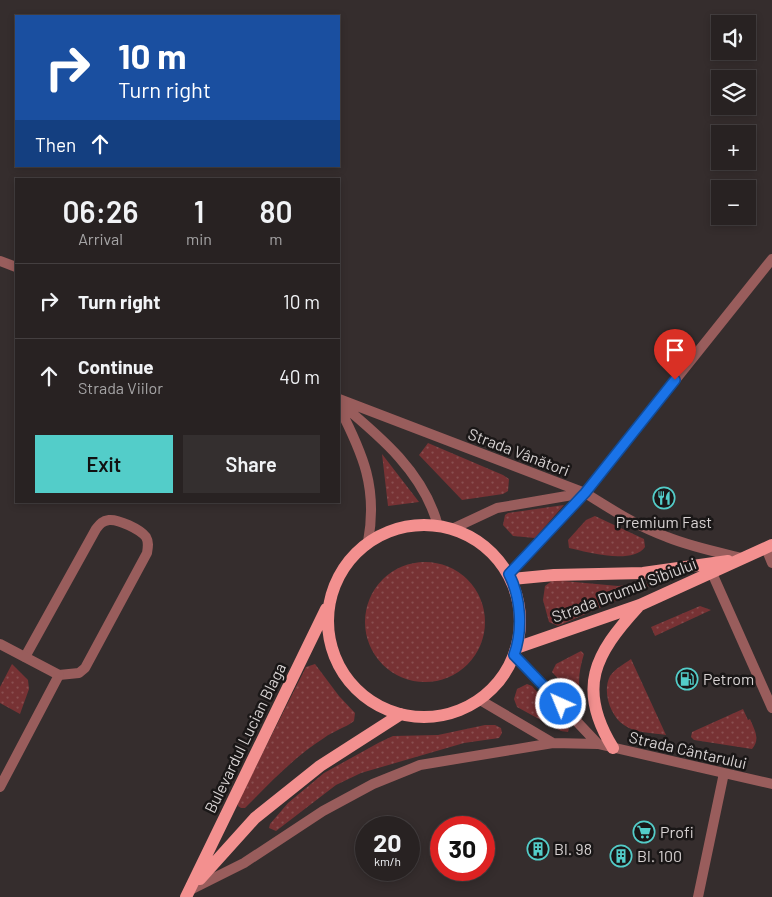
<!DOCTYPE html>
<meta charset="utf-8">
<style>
:root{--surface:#282222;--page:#342f2f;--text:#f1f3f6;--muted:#a5a4a5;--line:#443f40;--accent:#53cdc9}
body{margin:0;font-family:Barlow,sans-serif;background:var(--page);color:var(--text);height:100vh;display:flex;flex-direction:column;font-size:19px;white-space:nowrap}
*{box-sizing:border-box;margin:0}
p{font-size:16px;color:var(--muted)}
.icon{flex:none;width:28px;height:28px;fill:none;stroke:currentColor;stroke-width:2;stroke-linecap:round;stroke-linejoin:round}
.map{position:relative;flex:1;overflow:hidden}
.panel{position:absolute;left:15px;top:178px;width:325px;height:325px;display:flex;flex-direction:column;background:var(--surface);border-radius:0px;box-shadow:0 2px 8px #0003,0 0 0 1px var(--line)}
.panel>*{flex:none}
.top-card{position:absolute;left:15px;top:15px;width:325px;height:152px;border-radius:0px;box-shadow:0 2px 8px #0003,0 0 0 1px var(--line);background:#1a4fa0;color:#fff;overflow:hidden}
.tools{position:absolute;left:711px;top:15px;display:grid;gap:10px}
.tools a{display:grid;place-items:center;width:45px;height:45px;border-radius:0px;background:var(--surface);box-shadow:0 2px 8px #0003,0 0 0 1px var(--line);font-size:25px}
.speed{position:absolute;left:355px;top:816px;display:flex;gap:10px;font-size:25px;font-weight:700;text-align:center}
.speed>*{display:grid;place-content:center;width:65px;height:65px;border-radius:50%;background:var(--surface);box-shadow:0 2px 8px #0003,0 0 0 1px var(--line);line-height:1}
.speed small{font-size:12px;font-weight:400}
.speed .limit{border:8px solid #d22;background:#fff;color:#111}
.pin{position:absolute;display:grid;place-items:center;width:42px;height:42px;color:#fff;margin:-51px -21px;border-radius:50% 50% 50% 0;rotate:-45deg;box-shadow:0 0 5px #0007}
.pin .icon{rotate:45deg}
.me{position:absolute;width:55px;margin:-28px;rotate:316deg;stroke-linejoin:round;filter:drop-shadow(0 0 4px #0008)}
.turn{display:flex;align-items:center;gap:18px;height:105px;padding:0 20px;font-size:22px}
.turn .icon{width:65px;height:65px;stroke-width:2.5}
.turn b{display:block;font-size:35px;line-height:42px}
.then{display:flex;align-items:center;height:48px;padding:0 20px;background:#0003;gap:10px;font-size:19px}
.eta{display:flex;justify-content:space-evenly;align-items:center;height:85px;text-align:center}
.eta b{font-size:30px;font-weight:600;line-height:35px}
.primary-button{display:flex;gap:10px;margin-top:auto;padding:10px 20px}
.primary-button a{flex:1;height:58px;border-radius:0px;background:var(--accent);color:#111;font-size:20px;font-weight:600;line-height:58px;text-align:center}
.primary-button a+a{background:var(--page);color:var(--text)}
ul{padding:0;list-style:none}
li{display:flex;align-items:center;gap:15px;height:75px;padding:0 20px;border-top:1px solid var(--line)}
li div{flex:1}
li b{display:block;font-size:19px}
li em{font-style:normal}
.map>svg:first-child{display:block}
</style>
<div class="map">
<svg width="772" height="897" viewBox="0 0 772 897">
<defs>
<pattern id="grass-dots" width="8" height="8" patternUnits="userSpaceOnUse" patternTransform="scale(1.25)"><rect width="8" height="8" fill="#773234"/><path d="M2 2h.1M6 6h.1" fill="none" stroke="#8a4f50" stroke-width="1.8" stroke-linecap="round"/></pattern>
</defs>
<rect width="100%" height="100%" fill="#352d2d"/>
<!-- grass -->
<path fill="url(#grass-dots)" d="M428 443 503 475 509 479 508 491 503 494 462 500 419 455Z
M382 454 419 502 388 506Z
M564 505 535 538 513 536 503 525 505 515 508 513Z
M595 516 644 539 645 547C632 565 587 552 569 548L568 540 586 520Z
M365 622a60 60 0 1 1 120 0a60 60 0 1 1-120 0Z
M553 580 618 586 647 583 652 585 558 626 549 622 543 600 545 586Z
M700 606 711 610 655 636 651 627Z
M581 651 584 654C579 670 577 684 582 700L579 702 552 672 556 664Z
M631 659 666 735C653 733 635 733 624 725 610 716 602 691 610 676 615 669 624 664 631 659Z
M12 664 28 680 29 689 20 714 0 703V687Z
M315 664 339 696 355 713 354 721C345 728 333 731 324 738 294 757 270 783 245 808H241L238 806V802L306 667Z
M527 684 532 686 569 729 568 732 561 731 517 707 514 699 517 689Z
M743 709 748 720 750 719C754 729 761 739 752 749L694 740 691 737 692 732Z
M485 725H495L501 728 502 733 499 738 464 743 361 773 336 785 276 831 269 828 270 824 288 803 324 773 380 742 393 736 438 735Z"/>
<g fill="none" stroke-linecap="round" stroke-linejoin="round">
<!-- lane -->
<path stroke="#995d5c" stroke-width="10" d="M585 493 772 259
M766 548 772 563
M712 573 772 708
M25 657 96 529C100 524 102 521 109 520 118 519 140 529 146 537 149 542 148 547 147 553L85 668 79 673 59 675"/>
<!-- street -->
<path stroke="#995d5c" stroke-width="10" d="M0 261 16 267
M339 399 585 493C611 509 638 527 667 537 692 547 717 552 742 558
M340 403C381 437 424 473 438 526
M339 407C363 454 378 488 368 542
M452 529 497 508 584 493
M509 574 585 493
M0 644 59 675 0 787
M514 655 598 744
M480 700 553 743 598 744 772 784
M190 890 244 863 323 811 373 784 420 765 553 743
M698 897 724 773"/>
<!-- primary -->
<path stroke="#f3908f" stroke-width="12" d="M328 621a96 96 0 1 1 192 0a96 96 0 1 1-192 0Z
M512 579 554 575 643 573 728 561
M516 648 640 605 772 545
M613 748C576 688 595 654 638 607
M200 879 255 818 320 766 401 714
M186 897 326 609"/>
</g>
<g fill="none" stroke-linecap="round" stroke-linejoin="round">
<!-- route casing -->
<g stroke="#114b97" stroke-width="12">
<path id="route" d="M561 704 514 655C523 630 521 598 509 574L585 493 675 380"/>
</g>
<!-- route -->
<use href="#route" stroke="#1a73e8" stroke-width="9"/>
</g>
<!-- icons -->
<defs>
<g id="restaurant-ring" transform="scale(1.125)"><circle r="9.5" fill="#1a1717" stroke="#53cdc9" stroke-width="1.5"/><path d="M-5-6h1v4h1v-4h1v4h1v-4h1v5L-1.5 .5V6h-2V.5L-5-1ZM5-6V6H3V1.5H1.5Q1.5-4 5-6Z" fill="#53cdc9"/></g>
<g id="fuel-ring" transform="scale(1.125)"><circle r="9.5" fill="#1a1717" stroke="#53cdc9" stroke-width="1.5"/><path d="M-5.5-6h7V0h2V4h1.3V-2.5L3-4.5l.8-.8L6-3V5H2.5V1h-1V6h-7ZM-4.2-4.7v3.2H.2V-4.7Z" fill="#53cdc9"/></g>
<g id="supermarket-ring" transform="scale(1.125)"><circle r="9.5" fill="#1a1717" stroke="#53cdc9" stroke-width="1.5"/><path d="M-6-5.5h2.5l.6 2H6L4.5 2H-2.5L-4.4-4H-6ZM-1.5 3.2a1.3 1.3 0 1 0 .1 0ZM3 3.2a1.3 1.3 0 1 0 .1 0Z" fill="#53cdc9"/></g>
<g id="building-ring" transform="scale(1.125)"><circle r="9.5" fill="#1a1717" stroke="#53cdc9" stroke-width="1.5"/><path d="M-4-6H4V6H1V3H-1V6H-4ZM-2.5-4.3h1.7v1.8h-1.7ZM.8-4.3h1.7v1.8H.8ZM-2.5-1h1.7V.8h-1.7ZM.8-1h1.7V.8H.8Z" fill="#53cdc9"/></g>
</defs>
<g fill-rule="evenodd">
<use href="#restaurant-ring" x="664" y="498"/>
<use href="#fuel-ring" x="687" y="679"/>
<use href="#supermarket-ring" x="644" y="832"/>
<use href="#building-ring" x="538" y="849"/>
<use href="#building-ring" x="621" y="856"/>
</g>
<g text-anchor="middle" stroke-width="5" stroke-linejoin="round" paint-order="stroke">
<!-- street labels -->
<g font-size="16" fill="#d7d2d2" stroke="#1a1717">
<text transform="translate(519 452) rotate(21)" y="6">Strada Vânători</text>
<text transform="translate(624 590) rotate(-21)" y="6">Strada Drumul Sibiului</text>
<text transform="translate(245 738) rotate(-64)" y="6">Bulevardul Lucian Blaga</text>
<text transform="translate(688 750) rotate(13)" y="6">Strada Cântarului</text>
</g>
<!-- poi labels -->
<g font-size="16" fill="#d7d2d2" stroke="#1a1717" text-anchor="start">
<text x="664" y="528" text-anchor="middle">Premium Fast</text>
<text x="703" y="685">Petrom</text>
<text x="660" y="838">Profi</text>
<text x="554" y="855">Bl. 98</text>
<text x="637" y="862">Bl. 100</text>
</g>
</g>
</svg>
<div class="tools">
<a><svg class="icon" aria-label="sound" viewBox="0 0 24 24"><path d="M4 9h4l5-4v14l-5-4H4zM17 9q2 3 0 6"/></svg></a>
<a><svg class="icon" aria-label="layers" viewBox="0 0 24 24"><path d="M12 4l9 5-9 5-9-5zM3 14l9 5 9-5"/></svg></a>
<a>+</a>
<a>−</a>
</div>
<div class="speed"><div>20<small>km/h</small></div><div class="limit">30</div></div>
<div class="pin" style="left:675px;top:380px;background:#d93025"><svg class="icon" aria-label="arrive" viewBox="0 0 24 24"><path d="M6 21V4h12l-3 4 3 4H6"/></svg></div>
<svg class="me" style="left:561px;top:704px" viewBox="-20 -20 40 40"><circle r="17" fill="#1a73e8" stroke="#fff" stroke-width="3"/><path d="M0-11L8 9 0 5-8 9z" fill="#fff"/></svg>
<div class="top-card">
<div class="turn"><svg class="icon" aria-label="right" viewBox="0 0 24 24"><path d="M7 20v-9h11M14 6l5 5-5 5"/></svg><div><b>10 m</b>Turn right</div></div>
<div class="then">Then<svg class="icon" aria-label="ahead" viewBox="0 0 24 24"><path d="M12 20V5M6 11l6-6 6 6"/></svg></div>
</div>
<section class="panel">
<div class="eta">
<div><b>06:26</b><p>Arrival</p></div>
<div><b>1</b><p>min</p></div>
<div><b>80</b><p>m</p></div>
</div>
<ul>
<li><svg class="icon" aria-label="right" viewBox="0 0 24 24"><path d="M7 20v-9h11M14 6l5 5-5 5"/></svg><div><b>Turn right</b></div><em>10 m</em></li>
<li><svg class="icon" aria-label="ahead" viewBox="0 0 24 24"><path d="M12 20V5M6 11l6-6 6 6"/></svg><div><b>Continue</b><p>Strada Viilor</p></div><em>40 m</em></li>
</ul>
<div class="primary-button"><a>Exit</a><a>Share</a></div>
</section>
</div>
